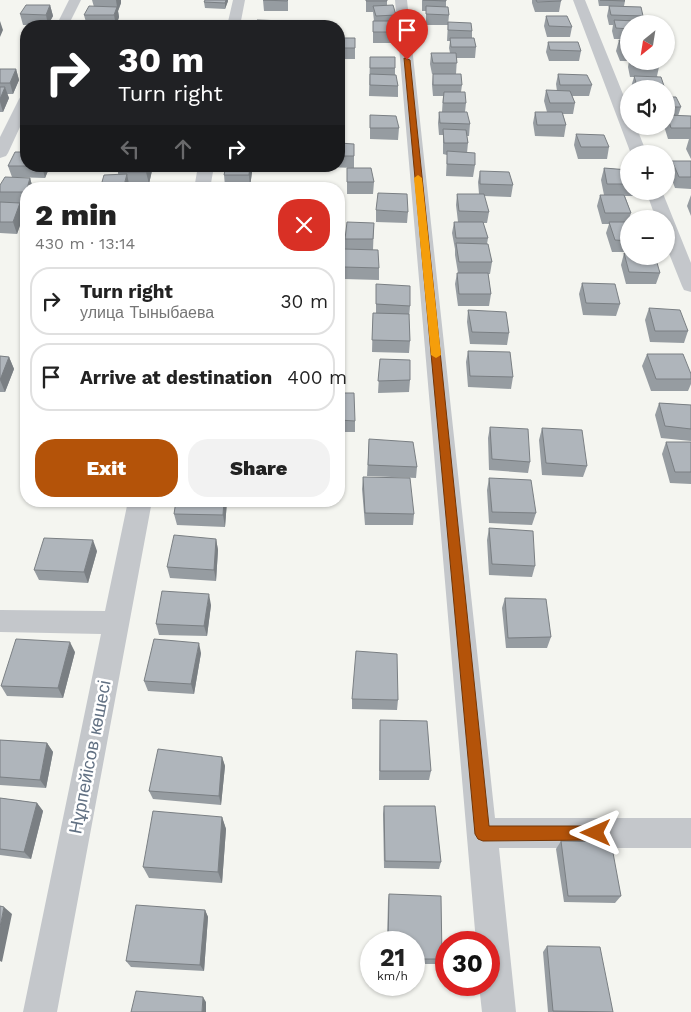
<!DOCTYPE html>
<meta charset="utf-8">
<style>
:root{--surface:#fff;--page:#f2f2f2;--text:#222;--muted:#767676;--line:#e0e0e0;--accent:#b45309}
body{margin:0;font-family:"Work Sans",sans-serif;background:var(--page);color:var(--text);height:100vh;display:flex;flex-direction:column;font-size:19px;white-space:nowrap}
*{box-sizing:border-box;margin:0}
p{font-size:16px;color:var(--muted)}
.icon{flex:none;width:28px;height:28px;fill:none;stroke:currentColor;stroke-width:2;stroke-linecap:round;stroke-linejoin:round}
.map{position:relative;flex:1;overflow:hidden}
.drawer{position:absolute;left:20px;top:182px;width:325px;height:325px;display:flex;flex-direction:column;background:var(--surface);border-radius:20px;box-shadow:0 1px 4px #0004}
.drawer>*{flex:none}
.guide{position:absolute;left:20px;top:20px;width:325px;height:152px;border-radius:20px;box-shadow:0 1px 4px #0004;background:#202124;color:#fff;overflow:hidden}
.needle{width:32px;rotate:210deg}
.fabs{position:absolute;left:620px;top:15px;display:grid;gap:10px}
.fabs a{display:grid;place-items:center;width:55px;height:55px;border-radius:50%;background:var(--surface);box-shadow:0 1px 4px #0004;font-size:25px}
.speed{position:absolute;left:360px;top:931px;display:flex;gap:10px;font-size:25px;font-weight:700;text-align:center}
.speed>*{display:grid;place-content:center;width:65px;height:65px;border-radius:50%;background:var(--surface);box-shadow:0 1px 4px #0004;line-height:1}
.speed small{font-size:12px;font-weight:400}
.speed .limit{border:8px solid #d22;background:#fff;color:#111}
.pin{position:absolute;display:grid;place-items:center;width:42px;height:42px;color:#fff;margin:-51px -21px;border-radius:50% 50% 50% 0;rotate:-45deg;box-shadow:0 0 5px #0007}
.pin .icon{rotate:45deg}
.me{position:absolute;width:55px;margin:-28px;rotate:270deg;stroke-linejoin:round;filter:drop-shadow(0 0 4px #0008)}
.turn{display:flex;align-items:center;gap:18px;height:105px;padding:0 15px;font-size:22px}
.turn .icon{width:65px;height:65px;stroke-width:2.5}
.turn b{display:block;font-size:35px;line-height:42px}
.lanes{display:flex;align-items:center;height:48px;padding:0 15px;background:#0003;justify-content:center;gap:25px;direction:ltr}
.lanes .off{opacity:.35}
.round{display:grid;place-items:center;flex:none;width:52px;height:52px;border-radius:20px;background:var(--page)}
.summary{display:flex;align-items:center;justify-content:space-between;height:85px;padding:0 15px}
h1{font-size:30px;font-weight:800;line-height:38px}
.button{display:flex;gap:10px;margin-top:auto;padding:10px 15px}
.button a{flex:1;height:58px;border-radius:20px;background:var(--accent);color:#fff;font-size:20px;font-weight:800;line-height:58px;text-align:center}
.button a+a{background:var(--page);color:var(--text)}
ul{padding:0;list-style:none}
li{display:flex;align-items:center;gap:15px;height:68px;margin:0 10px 8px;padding:0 5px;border:2px solid var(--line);border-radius:20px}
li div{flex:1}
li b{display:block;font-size:19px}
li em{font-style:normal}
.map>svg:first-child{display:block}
</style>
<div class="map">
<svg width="691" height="1012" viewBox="0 0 691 1012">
<rect width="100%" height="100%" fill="#f4f5f0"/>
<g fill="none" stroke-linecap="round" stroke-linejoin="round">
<!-- minor -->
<path fill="#c4c7cb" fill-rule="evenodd" d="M69 0H81L68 26H56Z
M233 0H245L240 26H227Z
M395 0H407L495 818H691V848H499L516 1012H482L479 985H489V942H476Z
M573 0H585L629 109V126H636L647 154H631Z
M26 95V114L8 153 6 156 0 158V137L19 99 21 96Z
M198 166H214L210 189H194Z
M646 191H662L691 263V292L684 290 682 286 666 246V219H656Z
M128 501H152L57 1012H23L101 634 0 632V610L105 611Z"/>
</g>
<!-- wall -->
<path fill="#969ca1" d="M92 0H121V3L118 11 119 17 116 26H87L84 15 94 7Z
M205 0H228V1L225 9 205 8 204 2Z
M263 0H288V11H264Z
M366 0H387V6L396 15 395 26H394V43H373V21H374L373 12H366Z
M422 0H446V7L449 15 448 25H426V11H422Z
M532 0H561V1L559 12H535L532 3Z
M598 0H624L625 1 624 6H599Z
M50 5 53 16 48 25H23L20 14Z
M609 6 643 16 641 24H629V39H614L612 31 613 25H609L607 16Z
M546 16 572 27 570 37H547L544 26Z
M448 22 472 31V38L476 47 475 58H457L456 74H432L430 64 431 53H450L449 48 450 41H447Z
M339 38H355V59H339Z
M619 40 629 41V61H620L616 51Z
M548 42 581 51 579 61H549L546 52Z
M370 57H395V75L398 86V97L369 96Z
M629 61H656L659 67 657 76 664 86V89H632L631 87 634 77H630L628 67Z
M0 69H16L19 80 13 94H7L9 98 3 112H0Z
M433 74 462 85 461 92 466 103 465 112 470 124 469 136H467L468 143 467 153 475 165 473 177 446 176 447 155 443 154V135H439L438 123 439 112H442L443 96H433L432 85Z
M558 74 592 85 589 96H572L575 103 573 114H563L566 125 564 137 535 136 533 123 535 112H547L544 101 546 90 557 91 556 84Z
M666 97 681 107 678 116H691V159L686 149 689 139H668L664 126H666Z
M370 115 399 128 398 140 370 139Z
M576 134 609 147 607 159H578L574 145Z
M339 143 354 156V168L326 167 339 166Z
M672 161H691V189L675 188 669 172Z
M8 166H50L45 178 12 177Z
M120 166H153L149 184 129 183 118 174V172Z
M226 166H251L252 172 250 187 225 186 224 175Z
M347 168 374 182 373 194H347Z
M604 168 629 170V191H635L633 196H625L631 213 628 222H629V252H612L606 233 609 224H602L597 206 600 195H604L601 180Z
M480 171 513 185 511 197 484 196 489 212 487 223H483L488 238 487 244 492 262 490 274H488L491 294 489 306H458L455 284 457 273H458L455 255V249L452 233 454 222H458L456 205 457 194H479L478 182Z
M30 178 33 189H26V204H21L24 214 17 234 0 233V185Z
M691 195V216L687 206Z
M376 210 408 212 407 223 376 222Z
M374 223 373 250 379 268V280L344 279V249H345V239Z
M624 253 660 273 656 284H626L621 265Z
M582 283 620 304 616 316 583 315 579 294Z
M376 284 410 306 409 318 410 341 409 353 372 352 373 313H376Z
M649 308 688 331 684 343 650 342 645 320Z
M468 310 509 333 507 345 470 344 467 322Z
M468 351 513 377 511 389 468 387 466 362Z
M647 354 691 374V384L688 391H651L642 366Z
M0 356 9 357 14 369 5 392H0Z
M380 359 410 380 409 392 378 393Z
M339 393 355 421V432H339Z
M659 403 691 405V441L661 438 655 415Z
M490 427 530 462 528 473 489 470 488 438Z
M542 428 587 466 583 477 542 475 539 440Z
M369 439 417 467 416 478 367 476Z
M666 442H691V484L670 483 662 454Z
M363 477 414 514 413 525H365L362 489Z
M489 478 536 513 532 525 489 523 487 490Z
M176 501H227L225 527 177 525 174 514Z
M489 528 535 566 532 577 489 575 487 540Z
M216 539 218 550 216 581 170 578 167 567Z
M97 551 88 583 39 580 34 570Z
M505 598 551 637 547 648H506L502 608Z
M211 605 207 636 159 635 156 624Z
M75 652 63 698 7 696 1 686Z
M201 653 194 694 148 691 144 681Z
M352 699 398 700 397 710 352 709Z
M380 720 431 771 429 780H379Z
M0 740 47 743 53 752 46 788 0 785Z
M222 757 225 766 221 805 153 799 149 791Z
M0 798 37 803 43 811 31 859 0 855Z
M384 806 441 862 439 869 384 868 383 814Z
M222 817 226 829 222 883 149 878 143 867Z
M561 841 621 896 615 903 564 902 556 849Z
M389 894 442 959 440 964H414V942H387L388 900Z
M205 910 208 917 204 971 131 967 126 961Z
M547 946 613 1012H548L543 952Z"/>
<!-- shaded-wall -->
<path fill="#7a7f83" d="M116 0H121V3L118 11 119 17 116 26 114 15 117 7Z
M226 0H228V1L225 9V3Z
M50 5 53 16 48 25 46 15Z
M0 21 3 30 0 37Z
M16 69 19 80 13 94 10 83Z
M5 87 9 98 3 112 0 102V99Z
M42 166H50L45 178Z
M148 166H153L149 184 146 172Z
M250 166H251L252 172 250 187 249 175Z
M127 174 130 189H123Z
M30 178 33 189H27Z
M20 203 24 214 17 234 13 222Z
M9 357 14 369 5 392 0 380Z
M224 501H227L225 527 223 515Z
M216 539 218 550 216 581 214 570Z
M93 540 97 551 88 583 84 572Z
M209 594 211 605 207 636 204 626Z
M70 642 75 652 63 698 58 688Z
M199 643 201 653 194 694 191 684Z
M47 743 53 752 46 788 40 780Z
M222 757 225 766 221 805 219 796Z
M37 803 43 811 31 859 24 852Z
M222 817 226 829 222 883 218 872Z
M4 907 12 914 2 962 0 961V927Z
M205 910 208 917 204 971 200 965Z
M203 997 206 1002V1012H202Z"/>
<!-- building -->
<path fill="#afb5bb" stroke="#7a7f83" d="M205 0H226L225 3 204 2Z
M263 0H288L287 1Z
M366 0H387V1H366Z
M423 0H446V1Z
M536 0H561V1L537 2Z
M600 0H624L625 1Z
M26 5H50L46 15 20 14Z
M393 5 396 15 376 16 373 6Z
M89 6 117 7 114 15H84Z
M426 6 448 7 449 15 426 14Z
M609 6 641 7 643 16 611 15Z
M546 16H567L572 27 549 26Z
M257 20 285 21V26H256Z
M614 20 636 21 637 24H629V29L616 28Z
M373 21H394V32H373Z
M448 22 471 23 472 31 448 30Z
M192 23 213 24 212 26H191Z
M339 38H355V48H339Z
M450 38H474L476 47H451Z
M619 40 629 41V50H622Z
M548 42H578L581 51 550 50Z
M431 53H456L457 63H433Z
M370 57H395V68H370Z
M631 61H656L659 67 633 66Z
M0 69H16L10 83H0Z
M370 74 396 75 398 86 370 85Z
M433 74H461L462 85H433Z
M558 74 587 75 592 85H560Z
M634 76 661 77 664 86H637Z
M0 87H5L0 99Z
M546 90 570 91 575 103H550Z
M444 92H465L466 103H443Z
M666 97H676L681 107H666Z
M439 112H467L470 124 440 123Z
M535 112H562L566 125H537Z
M370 115 396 116 399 128H370Z
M667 115 691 116V128H671Z
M443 129 466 130 468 143H444Z
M576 134 604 135 609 147H581Z
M339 143 354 144V156H339Z
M447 151 475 153V165L447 164Z
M15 152H26V166H8Z
M672 161H691V177H679Z
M120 166H148L146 172H118Z
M226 166H250L249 175H224Z
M347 168H371L374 182H347Z
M604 168 629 170V184H607Z
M480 171 509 172 513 185 480 184Z
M127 174 123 189H100L104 175Z
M5 177 30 178 26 192H0V185Z
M220 187 246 188V189H219Z
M378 193 407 194 408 212 376 210Z
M457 194H484L489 212 459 211Z
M600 195H624L631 213H605Z
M0 202 20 203 13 222H0Z
M347 222 374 223 373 239H345Z
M454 222H483L488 238H456Z
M609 222H629V241L615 240Z
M456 243 488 244 492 262H459Z
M344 249 378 250 379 268 344 267Z
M624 253 629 254V256H655L660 273 629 272Z
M457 273H488L491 294H459Z
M582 283 615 284 620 304 586 303Z
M376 284 410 286V306L376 304Z
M649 308 680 310 688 331H655Z
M468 310 506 312 509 333 472 332Z
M373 313 409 314 410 341 372 340Z
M468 351 510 352 513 377 470 376Z
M647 354H683L691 374V379H656Z
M0 356 9 357 0 380Z
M380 359 410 360V380L378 381Z
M339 393H354L355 421 339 420Z
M659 403 691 405V429L665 426Z
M490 427 528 429 530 462 492 459Z
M542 428 582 430 587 466 546 463Z
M369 439 413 442 417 467 368 465Z
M666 442H691V472H675Z
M363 477 410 478 414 514 365 513Z
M489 478 531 480 536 513 492 512Z
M176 501H224L223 515 174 514Z
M489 528 533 531 535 566 492 564Z
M174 535 216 539 214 570 167 567Z
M44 538 93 540 84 572 34 570Z
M162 591 209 594 204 626 156 624Z
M505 598 546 599 551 637 508 638Z
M16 639 70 642 58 688 1 686Z
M154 639 199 643 191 684 144 681Z
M356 651 397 654 398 700 352 699Z
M380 720 427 721 431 771H380Z
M0 740 47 743 40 780 0 777Z
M158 749 222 757 219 796 149 791Z
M0 798 37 803 24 852 0 849Z
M384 806H435L441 862 385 861Z
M153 811 222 817 218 872 143 867Z
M561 841 611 842 621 896H568Z
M389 894 441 896 442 959H414V942H388Z
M136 905 205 910 200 965 126 961Z
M0 906 4 907 0 927Z
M547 946 600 947 613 1012 553 1011Z
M136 991 203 997 202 1012H131Z"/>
<!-- route -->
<path fill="#b45309" stroke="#753606" d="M404 58 410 60 489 826H596L602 828 604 833 602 838 596 840 483 841 478 839 475 834Z"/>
<!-- slow -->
<path fill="#f59e0b" d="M418 175 422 178 441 355 436 358 431 355 414 178Z"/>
<g text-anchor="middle" stroke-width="5" stroke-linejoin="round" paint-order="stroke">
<!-- near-street labels -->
<g font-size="18" fill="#627183" stroke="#fff">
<text transform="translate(90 757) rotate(-79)" y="6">Нұрпейісов көшесі</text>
</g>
</g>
</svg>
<div class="fabs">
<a><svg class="needle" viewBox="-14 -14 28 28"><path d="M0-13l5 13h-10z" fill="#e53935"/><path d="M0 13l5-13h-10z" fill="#767676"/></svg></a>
<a><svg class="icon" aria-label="sound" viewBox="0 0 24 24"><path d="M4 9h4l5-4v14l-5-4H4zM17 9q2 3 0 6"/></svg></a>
<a>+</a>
<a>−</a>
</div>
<div class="speed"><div>21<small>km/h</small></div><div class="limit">30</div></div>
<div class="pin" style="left:407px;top:60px;background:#d93025"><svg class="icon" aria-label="arrive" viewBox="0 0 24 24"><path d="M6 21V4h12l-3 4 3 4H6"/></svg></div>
<svg class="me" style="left:596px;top:833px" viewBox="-20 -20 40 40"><path d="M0-17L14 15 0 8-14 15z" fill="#b45309" stroke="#fff" stroke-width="4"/></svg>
<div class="guide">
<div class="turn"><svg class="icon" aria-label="right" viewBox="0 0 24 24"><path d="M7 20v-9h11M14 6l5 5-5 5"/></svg><div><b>30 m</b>Turn right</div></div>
<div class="lanes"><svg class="icon off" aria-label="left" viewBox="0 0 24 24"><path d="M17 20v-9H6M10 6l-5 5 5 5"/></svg><svg class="icon off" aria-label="ahead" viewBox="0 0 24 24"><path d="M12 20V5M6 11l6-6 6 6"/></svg><svg class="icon" aria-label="right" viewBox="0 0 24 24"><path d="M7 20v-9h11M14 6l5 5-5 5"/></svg></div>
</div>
<section class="drawer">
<div class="summary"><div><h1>2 min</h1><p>430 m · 13:14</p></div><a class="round" style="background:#d93025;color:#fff"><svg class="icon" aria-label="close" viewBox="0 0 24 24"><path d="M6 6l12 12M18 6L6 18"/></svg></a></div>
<ul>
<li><svg class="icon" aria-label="right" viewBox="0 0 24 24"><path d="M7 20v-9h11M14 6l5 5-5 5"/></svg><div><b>Turn right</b><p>улица Тыныбаева</p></div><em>30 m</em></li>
<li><svg class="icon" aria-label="arrive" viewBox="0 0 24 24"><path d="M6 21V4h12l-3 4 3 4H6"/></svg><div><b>Arrive at destination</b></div><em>400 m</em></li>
</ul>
<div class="button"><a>Exit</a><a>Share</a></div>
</section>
</div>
